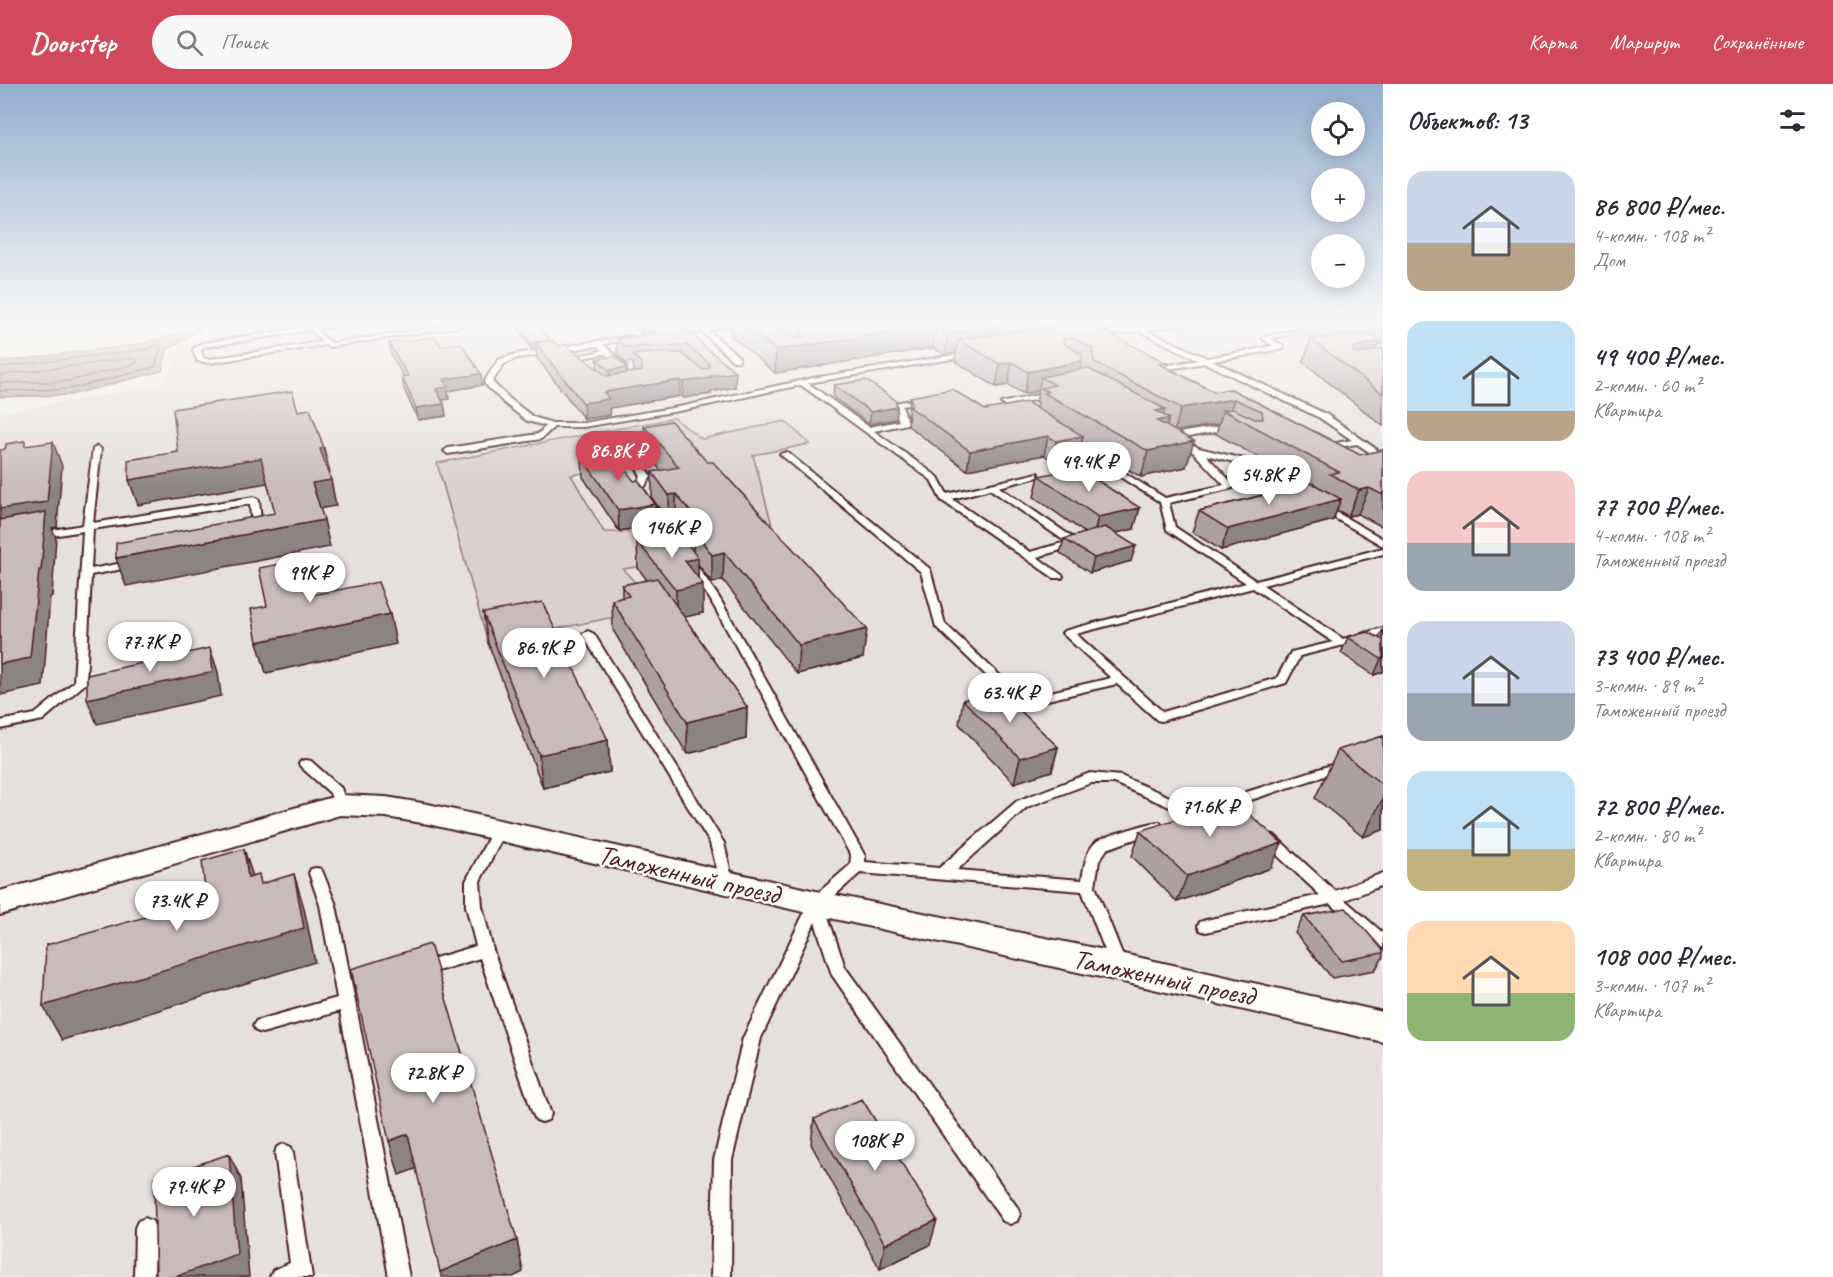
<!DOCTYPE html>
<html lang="ru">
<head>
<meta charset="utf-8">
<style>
  :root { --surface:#fff; --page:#f7f7f7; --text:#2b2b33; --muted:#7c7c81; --accent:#d1495b }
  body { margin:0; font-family:Caveat,sans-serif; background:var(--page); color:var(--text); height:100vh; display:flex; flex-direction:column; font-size:22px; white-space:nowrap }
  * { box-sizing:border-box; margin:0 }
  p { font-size:20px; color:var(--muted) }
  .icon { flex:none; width:33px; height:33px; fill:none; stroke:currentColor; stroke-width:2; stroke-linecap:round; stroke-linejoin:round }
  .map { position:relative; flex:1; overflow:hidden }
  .drawer { display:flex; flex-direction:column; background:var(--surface); width:450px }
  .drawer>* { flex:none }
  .controls { position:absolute; left:1311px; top:18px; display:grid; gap:12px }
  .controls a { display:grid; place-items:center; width:54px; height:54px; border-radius:50%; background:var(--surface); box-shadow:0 3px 15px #0003; font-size:30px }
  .price { position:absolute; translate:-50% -51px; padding:0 14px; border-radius:21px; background:#fff; color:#222; font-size:20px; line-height:39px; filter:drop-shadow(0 2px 3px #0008) }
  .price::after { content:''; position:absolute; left:50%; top:36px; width:18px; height:14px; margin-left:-9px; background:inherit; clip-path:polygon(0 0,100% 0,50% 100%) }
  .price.active { background:var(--accent); color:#fff }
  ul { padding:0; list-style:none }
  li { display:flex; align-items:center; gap:18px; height:150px; padding:0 24px }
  li span { display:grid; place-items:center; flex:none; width:168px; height:120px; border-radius:18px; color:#555 }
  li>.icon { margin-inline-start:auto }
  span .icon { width:72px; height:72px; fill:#fffc; stroke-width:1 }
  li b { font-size:26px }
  h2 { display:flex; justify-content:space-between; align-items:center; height:72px; padding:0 24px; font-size:26px }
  header { display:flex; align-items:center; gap:36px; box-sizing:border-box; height:84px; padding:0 30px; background:var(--accent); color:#fff }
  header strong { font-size:28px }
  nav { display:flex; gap:33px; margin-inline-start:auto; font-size:21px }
  .search { width:420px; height:54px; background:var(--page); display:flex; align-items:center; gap:15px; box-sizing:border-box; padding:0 21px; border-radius:33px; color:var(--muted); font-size:22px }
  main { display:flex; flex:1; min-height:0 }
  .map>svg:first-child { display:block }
  .built { fill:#e5dfdd }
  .green { fill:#d9d0cf; stroke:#92787d; stroke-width:1.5 }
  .water { fill:#b7a5a6; stroke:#8b6f75; stroke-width:1.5 }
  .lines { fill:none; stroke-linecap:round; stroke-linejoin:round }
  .shore { stroke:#76555c; stroke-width:1.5 }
  .service-casing { stroke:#4a1f2b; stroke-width:4 }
  .minor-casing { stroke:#4a1f2b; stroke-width:4 }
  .service { fill:#fdfcf7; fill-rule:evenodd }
  .minor { fill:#fdfcf7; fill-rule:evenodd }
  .wall { fill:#aca1a1; stroke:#4a1f2b; stroke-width:1.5 }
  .shaded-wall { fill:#8c8383; stroke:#4a1f2b; stroke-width:1.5 }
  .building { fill:#c8bbbb; stroke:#4a1f2b; stroke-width:1.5 }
  .labels { text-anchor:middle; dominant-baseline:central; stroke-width:5; stroke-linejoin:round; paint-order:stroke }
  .near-street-label { font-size:28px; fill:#4a1f2b; stroke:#fdfcf7 }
</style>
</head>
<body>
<header>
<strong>Doorstep</strong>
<div class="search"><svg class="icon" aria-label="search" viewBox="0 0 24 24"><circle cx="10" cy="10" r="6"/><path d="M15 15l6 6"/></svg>Поиск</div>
<nav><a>Карта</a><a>Маршрут</a><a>Сохранённые</a></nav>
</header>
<main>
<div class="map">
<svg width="1383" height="1193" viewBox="0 0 1383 1193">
  <rect width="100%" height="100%" fill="#f2efeb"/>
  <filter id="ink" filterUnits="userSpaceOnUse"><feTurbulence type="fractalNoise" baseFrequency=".0167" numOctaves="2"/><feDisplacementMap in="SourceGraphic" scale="12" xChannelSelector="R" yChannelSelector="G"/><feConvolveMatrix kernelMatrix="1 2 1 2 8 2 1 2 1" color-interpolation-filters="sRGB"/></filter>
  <g filter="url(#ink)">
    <path class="built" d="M267,239H1383V1193H0V329L162,301L181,265L215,245Z"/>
    <path class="green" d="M674,334L702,355L785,337L810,360L753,371L775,452L671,362L629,366L625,383L571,391L604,448L651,449L669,478L623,485L658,524L488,559L437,379Z"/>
    <path class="water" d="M208,240L167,266L162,287L70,311L0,313V278L142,260Z"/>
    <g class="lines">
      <path class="shore" d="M0,283L143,266L158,261L161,264L155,283L70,305L0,307
        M0,291L134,274L137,277L135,280L69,297L0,299"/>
      <g class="service-casing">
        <path id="service" d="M336,239H350L317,246L322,252L332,259L467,239H481L330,263L326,261L209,279L197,277L193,265L202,259ZM311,246L322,258L209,275L203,274L201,266L204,263Z
          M725,239H731L732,241L708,246L739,273V277H733L701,247L673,251L670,249Z
          M1175,239H1191L1147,246L1207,274L1273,262L1263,255V253L1294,247V249L1271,255L1283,261V265L1213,277L1326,330L1383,370V377L1357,360L1321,366V362L1352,356L1320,334L1205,279L1151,288V284L1198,276L1139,247L1094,253L1091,251L1094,249Z
          M631,252L635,254L633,255L603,260L626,282V286H620L605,270L577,275L573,273L602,267L597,262L518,274L504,280L492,298L510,315L533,333L552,339H583L684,322L813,294L973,268L974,270L970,272L808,299L869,343L899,337L893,321L894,319L917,315V319L902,322L908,338L907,340L874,347L938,393L947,410L1038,389V393L999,403L1078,457V461L1037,473L1063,492L1062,494H1054L941,416L931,396L801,301L684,326L583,343H554L541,355L448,370L444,367L448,364L538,350L546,342L527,337L504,319L485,300L484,298L498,276L516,270ZM990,405L1066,458L1030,468L952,415Z
          M1051,308L1055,310L1054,312L1012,320L1024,327V331H1021L1001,319Z
          M1227,341L1237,346L1233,349L1226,346L1172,356L1168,353L1172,350Z
          M1179,354L1199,364L1248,376L1309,413L1307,415H1301L1242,380L1206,371L1233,400V404L1169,419L1175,443L1256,497L1383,464V470L1263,501L1343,555L1383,544V550L1366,555L1383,566V574L1356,558L1300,572L1286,599L1161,637L1157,636L1117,600L1021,622L1017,621L936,543L921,488L780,370L787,368L930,485L945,540L1024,614L1111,594L1064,551L1062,549L1064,547L1246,499L1167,446L1160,418L1063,357L1070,355L1165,414L1224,401L1193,368L1176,359V355ZM1253,504L1333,558L1291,568L1277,594L1163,628L1076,550Z
          M97,362L101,365L93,439L254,413L259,416L262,448L257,451L252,448L250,420L93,445L91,485L133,477L138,480L133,483L91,491L86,599L43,636L0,645V637L35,630L74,598L83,447L40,454L35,451L40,448L83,441L93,365Z
          M636,371L640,374L651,393L643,405L684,464L683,466H675L633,405L641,393L632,374Z
          M1322,420L1383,455V462L1319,425V421Z
          M689,475L693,476L720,515L865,772V778L939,784L1017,717L1090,689L1121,692L1200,726L1202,729L1200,732L1195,734L1114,699H1091L1027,723L957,786L1082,796C1084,783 1086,766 1097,757C1103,753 1154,737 1160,738L1162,742L1160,746L1107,765L1099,777L1095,802L1127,882L1125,887L1119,889L1113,887L1111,882L1082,807L860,789L824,821L845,883L1017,1123L1020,1130L1017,1137L1010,1140L1003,1137L832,891L815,838L761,954L732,1076L731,1193H711L714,1076L743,954L811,815L850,781L851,772L710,515L684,478Z
          M588,547L594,550L724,759L733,798L731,802L726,804L721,802L710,759L582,550Z
          M306,676L311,677L341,704L347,721L345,724H335L330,709L301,683L299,680L301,677Z
          M1344,677L1349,678L1351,681L1349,684L1220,726L1215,724L1213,721L1215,718Z
          M499,742L504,743L506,747L480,797L482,822L493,866L551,1030L548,1036L542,1038L536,1036L533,1030L480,874L421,892L415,890L413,885L415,880L476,862L466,822V797L494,743Z
          M1269,750L1274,751L1335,807L1383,789V801L1345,816L1383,849V864L1377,862L1330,820L1206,848L1200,846L1198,842L1200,838L1206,836L1320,811L1264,759L1262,755L1264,751Z
          M316,784L321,785L323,789L336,821L409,1193H389L340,927L262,949L256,947L253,942L256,937L262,935L337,914L320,821L309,789L311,785Z
          M284,1060L291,1063L293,1069L312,1193H270L273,1186L290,1179L275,1069L277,1063Z
          M145,1134L152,1137L155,1144L154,1193H134L135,1144L138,1137Z"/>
      </g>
      <g class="minor-casing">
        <path id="minor" d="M340,711L386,713L428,720L816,807L1119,869L1383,928V958L1119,897L816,831L428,740L386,733L340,731L0,831V807Z"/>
      </g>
      <use href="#service" class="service"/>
      <use href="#minor" class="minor"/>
    </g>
    <path class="wall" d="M631,239H681L735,303L711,308V310L683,314L680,312L609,324L610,331L584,335L537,274L536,265H531L519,247L518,241L559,262L598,286L597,275L627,289L635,288L634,287L633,278L626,279L617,270V255L649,250V248L642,249Z
      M731,239H1071V240L1167,279L1166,283L1214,308L1231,305L1360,371L1383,366V443L1358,430L1348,432L1337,426L1333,436L1221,466L1192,448L1199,427L1306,400L1216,350L1219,340L1176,347L1186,383L1141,393L1082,359L1079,371L1052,376L1044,371L967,386L908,342L909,334L908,331L910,313L985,326L1037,324L1038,318H1036L1038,307L1024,310L1008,301L996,303L955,277L956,269L945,271L933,264L775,289L731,252Z
      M1290,239H1379L1383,241V258L1382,260H1377L1375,266L1383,264V342L1303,278L1311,255H1312Z
      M389,259L441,262L482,301L448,307L449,315L442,316L444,320L446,332L418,336L404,305L402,293H404L391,271Z
      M834,301L897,323L896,335L869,340L833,313Z
      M644,342L863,574L797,590L723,496L712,499L698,480V494L703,529L684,533L747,623L746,655L687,670L613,546L612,516L622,514V501L647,496L638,484L637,457L693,467V458L676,437L669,438L652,414V388L661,387L645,367Z
      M582,373L634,397L655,420V441L619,447L583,393Z
      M1039,392L1134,445L1115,449L1131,477L1090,489L1060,469L1064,455L1085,449L1034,413Z
      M483,529L608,656L610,688L543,704L488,559Z
      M1383,545V588L1374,591L1341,569L1348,553L1379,554Z
      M963,616L1058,663L1052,687L1014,699L959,640Z
      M1383,652V746L1363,753L1315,714L1338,666Z
      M1140,747L1271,784L1177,818L1132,772Z
      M1304,832L1383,866V873L1375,886L1332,894L1295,849Z
      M814,1035L930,1161L880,1185L811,1060Z"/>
    <path class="shaded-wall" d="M641,239H673L649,242V248L642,249Z
      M1018,239H1071L1068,252L958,256L956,269L945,271L948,249Z
      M936,242L933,264L775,289L776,266Z
      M1379,257L1370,279L1350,285L1353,264Z
      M536,259V265H531V260Z
      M1082,277L1077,299L1041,293L1038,307L1024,310L1028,288Z
      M1012,278L1008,301L996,303L1000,280Z
      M627,284V296L610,299L609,286Z
      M736,288L735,303L711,308V310L683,314V298L709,292Z
      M481,290L482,301L448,307L449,315L438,317L436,305L444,295Z
      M680,296V312L609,324L610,331L584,335L583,319L604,308Z
      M1234,315L1229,330L1223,326L1219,340L1174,348L1181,324Z
      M444,320L446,332L418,336L416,324Z
      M897,323L896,335L869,340L871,328Z
      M1165,325L1162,336L1169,334L1162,360L1156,327Z
      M1048,352L1044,371L967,386L970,367Z
      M1083,352L1079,371L1052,376L1056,357Z
      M1194,357L1186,383L1141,393L1148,367Z
      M53,358L62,382L57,443L52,444L56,454L52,512L50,513L43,602L0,611V425Z
      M324,364L330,389H325L320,365Z
      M261,374L268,399L138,421L129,396Z
      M331,396L336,422L318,425L312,399Z
      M1369,404L1358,430L1348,432L1359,406Z
      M676,410V437L669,438V411Z
      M1341,415L1333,436L1221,466L1228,445Z
      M655,420V441L619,447L618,426Z
      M1140,424L1134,445L1093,454L1098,433Z
      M324,436L330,463L126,502L116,474Z
      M1136,462L1131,477L1090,489L1094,474Z
      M724,468L723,496L712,499V471Z
      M698,474V501L703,500V529L676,535V506L685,477Z
      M390,530L396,560L266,589L257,558Z
      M867,545L863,574L797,590L799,561Z
      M210,564L218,588L221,612L97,640L87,615Z
      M1383,574V588L1374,591L1381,575Z
      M747,623L746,655L687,670V638Z
      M608,656L610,688L543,704L539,671Z
      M1058,663L1052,687L1014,699L1020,674Z
      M1383,714V746L1363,753Z
      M1282,759L1271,784L1177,818L1187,792Z
      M244,765L255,799L248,793Z
      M294,790L304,824L315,878L62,956L43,922Z
      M408,1050L418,1084L399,1091L389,1057Z
      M229,1070L241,1095L249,1193H175Z
      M937,1136L930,1161L880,1185L885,1160Z
      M517,1156L523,1188L513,1193H442L440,1188Z"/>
    <path class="building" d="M537,239L550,256L531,260L518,241Z
      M673,239H681L704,262L736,288L709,292L711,294L683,298L680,296L604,308L609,315L583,319L535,258L552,256L559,262L566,261L607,292L642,287V280L633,271L649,269H681L703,286L709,284V279L687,261L625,263L617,255L657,249L649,242Z
      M742,239H771L793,254L802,252L803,248L788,239H1018L948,249L936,242L776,266Z
      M1078,239H1088L1167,279L1159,280L1214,308L1231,305L1360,371L1383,366V411L1369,404L1359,406L1330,390L1339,388L1223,326L1233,325L1255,335H1263L1262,327L1234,315L1181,324L1094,278L1092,264L1073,254H1064L1063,259L1082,270V277L1028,288L1012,278L1000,280L958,256Z
      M1317,239H1379L1383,241V244L1370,245L1376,249H1331Z
      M1368,250L1379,257L1353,264V268L1358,270L1383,264V310L1311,255Z
      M435,253L441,262L461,259L481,290L444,295L448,303L436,305L444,320L416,324L402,293L408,292L389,259Z
      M615,272L627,284L609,286L597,275Z
      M1087,284L1165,325L1156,327L1169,334L1157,337L1194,357L1148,367L1044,309L1048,308L1041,304L1055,301L1041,293Z
      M866,296L895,316L897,323L871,328L834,301Z
      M952,305L985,326L1027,318L1083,352L1056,357L1048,352L970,367L910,323L912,319L910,313Z
      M292,307L298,327L310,325L324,364L320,365L331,396L312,399L324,436L116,474V459L275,429L261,374L129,396L128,376L178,368L173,325Z
      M671,337L707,378H713L867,545L799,561L724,468L712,471L693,445L703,443L676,410L669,411L652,388L679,383L644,342Z
      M25,357V362L53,358L47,418L0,425V366L5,365L6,360Z
      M612,368L634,397L638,396L655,420L618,426L582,373Z
      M1078,384L1140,424L1098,433L1039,392Z
      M1312,399L1341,415L1228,445L1199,427Z
      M46,428L41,486H39L30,574L0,580V436Z
      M1105,443L1136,462L1094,474L1064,455Z
      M679,448L698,474L685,477L703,500L676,506L637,457Z
      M302,476L312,511L378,498L390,530L257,558L251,525L267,522L259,484Z
      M657,494L747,623L687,638L612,516L629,512L622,501Z
      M542,518L608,656L539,671L483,529Z
      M1368,548L1383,556V574L1381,575L1348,553Z
      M210,564L213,588L87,615V591Z
      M999,606L1058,663L1020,674L963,616Z
      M1383,652V701L1338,666Z
      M1233,716L1282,759L1187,792L1140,747Z
      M244,765L248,793L259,790L261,800L294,790L304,844L43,922L46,861L206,816L202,777Z
      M1346,824L1383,866V869L1342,877L1304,832Z
      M430,860L517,1156L440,1188L408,1050L389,1057L351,885Z
      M862,1015L937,1136L885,1160L814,1035Z
      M229,1070L237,1170L175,1193H156L154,1095Z"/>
  </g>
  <linearGradient id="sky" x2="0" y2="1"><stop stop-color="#94aece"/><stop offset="0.59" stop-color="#f9f8f6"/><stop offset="1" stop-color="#f9f8f6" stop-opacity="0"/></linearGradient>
  <rect width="1383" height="406" fill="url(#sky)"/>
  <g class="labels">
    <g class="near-street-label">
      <text transform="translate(689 790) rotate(13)">Таможенный проезд</text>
      <text transform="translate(1164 893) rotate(12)">Таможенный проезд</text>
    </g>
  </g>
</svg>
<div class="controls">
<a><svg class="icon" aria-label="locate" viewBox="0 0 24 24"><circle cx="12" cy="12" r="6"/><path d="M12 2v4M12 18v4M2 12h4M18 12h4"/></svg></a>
<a>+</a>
<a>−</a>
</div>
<b class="price active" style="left:618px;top:398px">86.8K ₽</b>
<b class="price" style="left:1089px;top:409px">49.4K ₽</b>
<b class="price" style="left:1269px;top:422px">54.8K ₽</b>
<b class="price" style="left:672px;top:475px">146K ₽</b>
<b class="price" style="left:310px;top:520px">99K ₽</b>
<b class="price" style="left:150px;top:589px">77.7K ₽</b>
<b class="price" style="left:544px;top:595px">86.9K ₽</b>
<b class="price" style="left:1010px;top:640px">63.4K ₽</b>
<b class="price" style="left:1210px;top:754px">71.6K ₽</b>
<b class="price" style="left:177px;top:848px">73.4K ₽</b>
<b class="price" style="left:433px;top:1020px">72.8K ₽</b>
<b class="price" style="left:875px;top:1088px">108K ₽</b>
<b class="price" style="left:194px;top:1134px">79.4K ₽</b>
</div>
<section class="drawer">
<h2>Объектов: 13<svg class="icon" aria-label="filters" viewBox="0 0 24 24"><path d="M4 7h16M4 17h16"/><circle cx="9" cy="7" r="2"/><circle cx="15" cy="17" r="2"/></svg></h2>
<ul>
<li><span style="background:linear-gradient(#c9d6e8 60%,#b9a48a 0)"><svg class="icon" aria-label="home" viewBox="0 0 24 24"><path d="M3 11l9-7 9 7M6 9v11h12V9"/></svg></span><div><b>86 800 ₽/мес.</b><p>4-комн. · 108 m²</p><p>Дом</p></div></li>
<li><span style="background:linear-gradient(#bfe0f5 75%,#b9a48a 0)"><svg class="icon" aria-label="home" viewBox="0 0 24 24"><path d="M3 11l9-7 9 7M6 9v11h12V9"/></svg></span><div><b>49 400 ₽/мес.</b><p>2-комн. · 60 m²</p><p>Квартира</p></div></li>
<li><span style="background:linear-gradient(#f6c9c9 60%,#9aa5b1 0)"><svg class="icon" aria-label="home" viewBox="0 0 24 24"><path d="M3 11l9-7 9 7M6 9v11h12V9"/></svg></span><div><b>77 700 ₽/мес.</b><p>4-комн. · 108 m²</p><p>Таможенный проезд</p></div></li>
<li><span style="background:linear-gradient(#c9d6e8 60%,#9aa5b1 0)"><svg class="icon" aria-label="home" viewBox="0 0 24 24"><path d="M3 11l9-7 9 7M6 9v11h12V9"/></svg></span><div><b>73 400 ₽/мес.</b><p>3-комн. · 89 m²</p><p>Таможенный проезд</p></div></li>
<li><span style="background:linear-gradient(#bfe0f5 65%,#c2b280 0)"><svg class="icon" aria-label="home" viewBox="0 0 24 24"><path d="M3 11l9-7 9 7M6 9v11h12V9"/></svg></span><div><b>72 800 ₽/мес.</b><p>2-комн. · 80 m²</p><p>Квартира</p></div></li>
<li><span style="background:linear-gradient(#ffd9b3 60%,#8fb573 0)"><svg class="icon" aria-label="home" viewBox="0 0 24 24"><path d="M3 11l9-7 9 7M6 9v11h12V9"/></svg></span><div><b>108 000 ₽/мес.</b><p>3-комн. · 107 m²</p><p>Квартира</p></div></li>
</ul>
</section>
</main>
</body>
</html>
